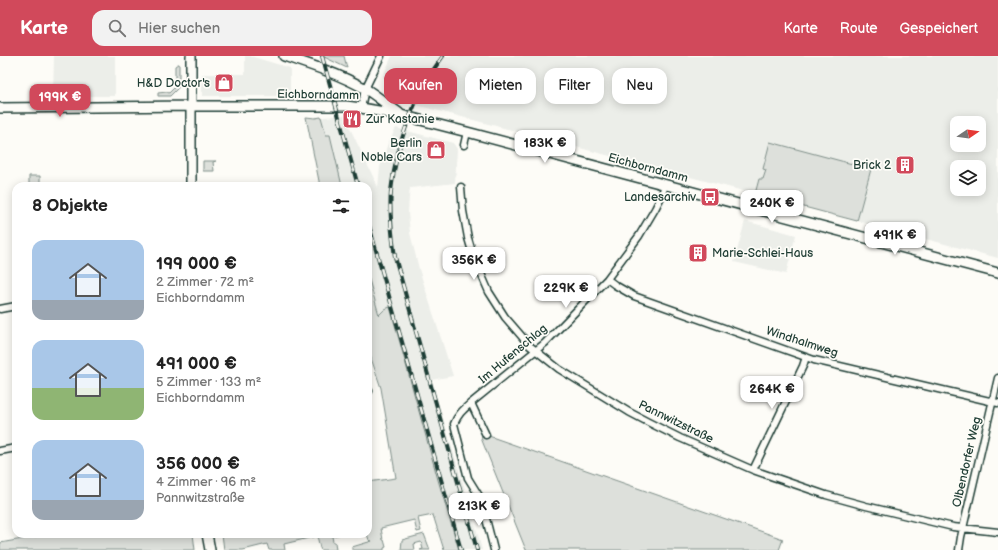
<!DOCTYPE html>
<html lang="de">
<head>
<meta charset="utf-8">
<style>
  :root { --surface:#fff; --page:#f2f2f2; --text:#222; --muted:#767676; --accent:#d1495b }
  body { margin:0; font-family:"Balsamiq Sans",sans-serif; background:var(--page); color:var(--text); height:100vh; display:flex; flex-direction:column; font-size:15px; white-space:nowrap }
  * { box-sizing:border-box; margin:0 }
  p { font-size:13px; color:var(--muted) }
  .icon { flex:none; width:22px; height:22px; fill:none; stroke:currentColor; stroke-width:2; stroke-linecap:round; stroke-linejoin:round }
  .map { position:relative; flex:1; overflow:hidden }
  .side { position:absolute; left:12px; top:126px; width:360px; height:356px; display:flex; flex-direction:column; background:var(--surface); border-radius:12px; box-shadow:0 2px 10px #0003 }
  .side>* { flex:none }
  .guide { position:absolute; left:384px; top:12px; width:380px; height:36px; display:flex; gap:8px }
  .needle { width:26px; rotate:77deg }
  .controls { position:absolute; left:950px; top:60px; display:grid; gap:8px }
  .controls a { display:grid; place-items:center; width:36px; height:36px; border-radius:8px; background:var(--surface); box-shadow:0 2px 10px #0003; font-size:20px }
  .price { position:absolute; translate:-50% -34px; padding:0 9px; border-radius:8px; background:#fff; color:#222; font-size:13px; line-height:26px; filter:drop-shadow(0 1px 2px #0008) }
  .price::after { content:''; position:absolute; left:50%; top:24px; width:12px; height:9px; margin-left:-6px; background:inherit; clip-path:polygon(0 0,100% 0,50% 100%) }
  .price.active { background:var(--accent); color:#fff }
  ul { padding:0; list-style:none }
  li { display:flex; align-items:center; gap:12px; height:100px; padding:0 20px }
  li span { display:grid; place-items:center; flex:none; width:112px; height:80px; border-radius:12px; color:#555 }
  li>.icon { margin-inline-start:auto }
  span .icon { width:48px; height:48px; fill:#fffc; stroke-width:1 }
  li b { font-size:17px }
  h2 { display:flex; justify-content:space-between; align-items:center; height:48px; padding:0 20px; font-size:17px }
  .chip { padding:0 14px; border-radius:12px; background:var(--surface); box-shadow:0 2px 10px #0003; font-size:14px; line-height:36px }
  .chip.active { background:var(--accent); color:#fff }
  header { display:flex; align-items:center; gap:24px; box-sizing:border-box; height:56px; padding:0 20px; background:var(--accent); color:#fff }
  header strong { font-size:19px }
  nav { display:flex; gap:22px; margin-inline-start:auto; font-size:14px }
  .search { width:280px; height:36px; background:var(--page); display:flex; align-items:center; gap:10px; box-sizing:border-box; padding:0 14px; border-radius:12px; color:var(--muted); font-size:15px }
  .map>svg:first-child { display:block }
  .built { fill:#eceee9; fill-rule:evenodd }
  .green { fill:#dde0db; stroke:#7e8e88 }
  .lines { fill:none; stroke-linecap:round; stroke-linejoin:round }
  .minor-casing { stroke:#1f3d34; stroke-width:9 }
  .secondary-casing { stroke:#1f3d34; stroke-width:12 }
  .minor { stroke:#fdfcf7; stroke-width:6 }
  .secondary { stroke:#fdfcf7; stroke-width:9 }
  .rail-casing { stroke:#1f3d34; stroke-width:4 }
  .rail { stroke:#fdfcf7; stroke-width:2.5; stroke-dasharray:8; stroke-linecap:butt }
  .labels { text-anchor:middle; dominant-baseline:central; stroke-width:3.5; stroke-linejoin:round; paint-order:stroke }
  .poi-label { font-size:12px; fill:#1f3d34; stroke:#fdfcf7; text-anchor:end }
  .street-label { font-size:12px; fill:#1f3d34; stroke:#fdfcf7 }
</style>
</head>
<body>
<header>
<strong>Karte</strong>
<div class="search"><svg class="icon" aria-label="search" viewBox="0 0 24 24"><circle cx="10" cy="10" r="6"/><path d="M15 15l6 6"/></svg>Hier suchen</div>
<nav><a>Karte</a><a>Route</a><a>Gespeichert</a></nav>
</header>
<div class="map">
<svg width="998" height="494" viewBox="0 0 998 494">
  <rect width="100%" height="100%" fill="#fdfcf7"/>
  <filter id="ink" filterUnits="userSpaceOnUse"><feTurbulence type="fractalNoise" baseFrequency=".025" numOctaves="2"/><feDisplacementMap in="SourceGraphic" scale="8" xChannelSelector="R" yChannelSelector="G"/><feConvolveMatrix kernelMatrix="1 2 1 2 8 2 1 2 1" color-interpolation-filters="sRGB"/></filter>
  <g filter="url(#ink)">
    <path class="built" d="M54,0H115V40H53Z
      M245,0H250L290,12V40H202V18H245Z
      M392,0H998V202L405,46L389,35L383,20ZM957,67H979V89H957ZM957,111H979V133H957Z
      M345,59L347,68H348L378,131L380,111L388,87L396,72L453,87L457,93L455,127L410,132L409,141L408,157L410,177L419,213L453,320L431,324L469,446L482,494H444L434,459L368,255V130H333L315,62Z
      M745,165L796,179L786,218L734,206Z"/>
    <path class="green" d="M324,0H344L347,12L324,1Z
      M178,8H179V31L170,40H158V37L167,36L169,37L175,31V10Z
      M306,61L315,62L321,61L326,79H330L342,130H320Z
      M770,86L871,113L857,165L755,138L759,123H763L766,114L763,113Z
      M203,105H216L213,106L214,115H203Z
      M29,120H40V129H29Z
      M368,220L379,259L385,253L390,251L438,424L459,494H444L433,459L418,462L421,475L417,476L414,464L381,472L383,484H384L386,491L384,492V494H352V491L372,485L369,484L367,478H368V426L396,422L381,332L368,293Z
      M484,379H486L783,483L779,494H526L481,382Z
      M51,478H193L195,494H0V487Z
      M222,478H342L332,480L333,486H335L336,494H321L320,492L317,480L284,488L285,494H269L267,488L243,494H224Z
      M424,478L430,494H420L423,493L421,486L414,488L415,494H401L402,484Z"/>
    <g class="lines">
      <g class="minor-casing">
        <path id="minor" d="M361,52L365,33L381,0
          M464,89L467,76
          M461,131L463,155L468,182L473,199L489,236L505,261L530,290L559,313L629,356L648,366L680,382L753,414L826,439L866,450L953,471L998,476
          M607,223L615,229L634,240L814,304L998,347
          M0,253L16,250
          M368,335H369
          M471,347L486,379
          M0,395L16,392
          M753,414L803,310L806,301
          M494,494L481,443L468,422L454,368C458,358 463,354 471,347L545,287L607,223L639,180L655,153L661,141L665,129
          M959,494L961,481L998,322"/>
      </g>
      <g class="secondary-casing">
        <path id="secondary" d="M191,0V130
          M284,0C311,9 339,18 364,32C376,39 387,49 399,57
          M0,52L191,50H346L361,52L401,59L467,76L998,217
          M207,478L210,494"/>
      </g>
      <use href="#minor" class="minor"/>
      <use href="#secondary" class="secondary"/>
      <g class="rail-casing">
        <path id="rail" d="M322,0L358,130
          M443,0C415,37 396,89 391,135C389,157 392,180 395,201L477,494
          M368,166L461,494"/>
      </g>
      <use href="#rail" class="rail"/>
    </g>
  </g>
  <defs>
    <g id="shop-square" transform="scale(1)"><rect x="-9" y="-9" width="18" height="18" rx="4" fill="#d1495b" stroke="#fdfcf7"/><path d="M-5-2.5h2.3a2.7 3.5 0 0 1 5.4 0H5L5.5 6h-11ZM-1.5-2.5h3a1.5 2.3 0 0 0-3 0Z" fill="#fff"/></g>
    <g id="restaurant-square" transform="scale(1)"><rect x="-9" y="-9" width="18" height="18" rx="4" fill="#d1495b" stroke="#fdfcf7"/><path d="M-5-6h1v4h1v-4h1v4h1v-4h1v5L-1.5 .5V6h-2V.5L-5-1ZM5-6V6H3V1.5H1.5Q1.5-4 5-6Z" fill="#fff"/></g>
    <g id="building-square" transform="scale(1)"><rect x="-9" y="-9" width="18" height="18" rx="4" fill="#d1495b" stroke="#fdfcf7"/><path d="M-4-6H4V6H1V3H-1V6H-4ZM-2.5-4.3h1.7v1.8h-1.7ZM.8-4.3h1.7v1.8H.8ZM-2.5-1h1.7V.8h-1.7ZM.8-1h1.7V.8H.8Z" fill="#fff"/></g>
    <g id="bus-square" transform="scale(1)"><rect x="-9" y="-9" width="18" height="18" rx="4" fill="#d1495b" stroke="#fdfcf7"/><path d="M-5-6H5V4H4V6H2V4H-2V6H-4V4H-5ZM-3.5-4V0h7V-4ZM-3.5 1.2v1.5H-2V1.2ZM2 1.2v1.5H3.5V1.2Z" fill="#fff"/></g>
  </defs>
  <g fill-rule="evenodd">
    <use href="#shop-square" x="224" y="27"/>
    <use href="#restaurant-square" x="352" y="63"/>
    <use href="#shop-square" x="436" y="94"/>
    <use href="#building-square" x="905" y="109"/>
    <use href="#bus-square" x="710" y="141"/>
    <use href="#building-square" x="698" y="197"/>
  </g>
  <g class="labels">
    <g class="poi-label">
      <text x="210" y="27">H&amp;D Doctor's</text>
      <text x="366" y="63" text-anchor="start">Zur Kastanie</text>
      <text x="422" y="87">Berlin<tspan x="422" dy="14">Noble Cars</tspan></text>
      <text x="891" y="109">Brick 2</text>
      <text x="696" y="141">Landesarchiv</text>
      <text x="712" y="197" text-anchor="start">Marie-Schlei-Haus</text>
    </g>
    <g class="street-label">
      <text transform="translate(318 39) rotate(1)">Eichborndamm</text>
      <text transform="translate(648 112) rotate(15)">Eichborndamm</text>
      <text transform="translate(802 286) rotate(18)">Windhalmweg</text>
      <text transform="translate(513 298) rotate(-40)">Im Hufenschlag</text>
      <text transform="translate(676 366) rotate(26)">Pannwitzstraße</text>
      <text transform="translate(967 406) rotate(-77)">Olbendorfer Weg</text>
    </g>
  </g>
</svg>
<div class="controls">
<a><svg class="needle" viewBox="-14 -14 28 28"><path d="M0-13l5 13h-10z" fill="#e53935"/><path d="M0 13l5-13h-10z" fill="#767676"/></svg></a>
<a><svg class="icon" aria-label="layers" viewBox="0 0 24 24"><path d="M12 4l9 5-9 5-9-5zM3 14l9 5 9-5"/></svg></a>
</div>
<b class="price active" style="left:60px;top:62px">199K €</b>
<b class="price" style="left:545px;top:108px">183K €</b>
<b class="price" style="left:772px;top:168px">240K €</b>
<b class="price" style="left:895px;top:200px">491K €</b>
<b class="price" style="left:474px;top:225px">356K €</b>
<b class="price" style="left:566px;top:253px">229K €</b>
<b class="price" style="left:772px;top:354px">264K €</b>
<b class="price" style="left:479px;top:471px">213K €</b>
<div class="guide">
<a class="chip active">Kaufen</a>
<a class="chip">Mieten</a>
<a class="chip">Filter</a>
<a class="chip">Neu</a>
</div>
<section class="side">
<h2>8 Objekte<svg class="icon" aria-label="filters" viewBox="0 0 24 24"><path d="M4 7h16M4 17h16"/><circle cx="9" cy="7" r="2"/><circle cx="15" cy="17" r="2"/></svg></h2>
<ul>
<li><span style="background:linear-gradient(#a9c7e8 75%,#9aa5b1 0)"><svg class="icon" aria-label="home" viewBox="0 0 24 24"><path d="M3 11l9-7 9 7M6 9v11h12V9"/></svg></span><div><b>199 000 €</b><p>2 Zimmer · 72 m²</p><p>Eichborndamm</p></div></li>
<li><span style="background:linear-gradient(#a9c7e8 60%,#8fb573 0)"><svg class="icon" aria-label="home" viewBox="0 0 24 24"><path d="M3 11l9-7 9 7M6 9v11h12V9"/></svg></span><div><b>491 000 €</b><p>5 Zimmer · 133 m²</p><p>Eichborndamm</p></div></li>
<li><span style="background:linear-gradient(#a9c7e8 75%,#9aa5b1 0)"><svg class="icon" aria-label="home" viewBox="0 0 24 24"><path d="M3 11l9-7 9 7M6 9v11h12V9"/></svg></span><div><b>356 000 €</b><p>4 Zimmer · 96 m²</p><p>Pannwitzstraße</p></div></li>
</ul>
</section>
</div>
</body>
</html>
